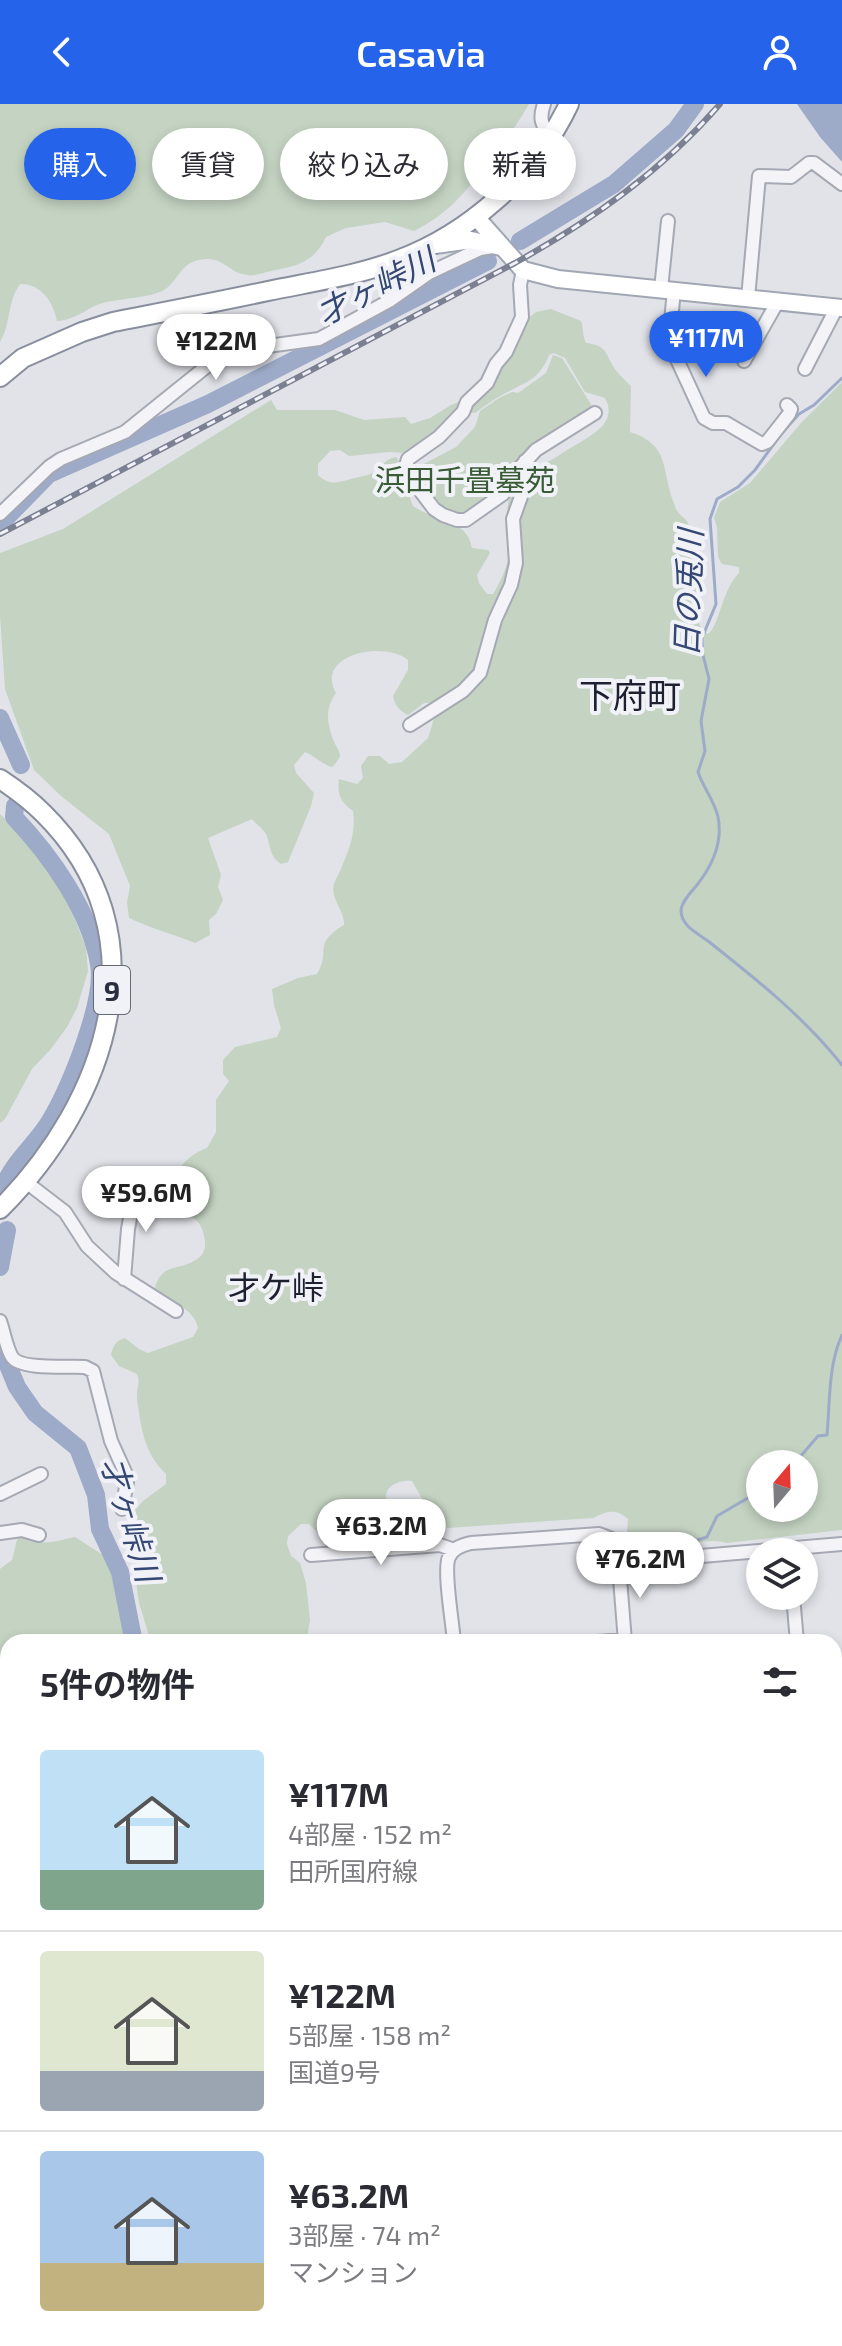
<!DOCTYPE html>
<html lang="ja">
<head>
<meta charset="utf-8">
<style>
  :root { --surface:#fff; --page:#f7f7f7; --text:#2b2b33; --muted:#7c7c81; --line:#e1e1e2; --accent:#2563eb }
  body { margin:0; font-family:"Exo 2","Noto Sans JP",sans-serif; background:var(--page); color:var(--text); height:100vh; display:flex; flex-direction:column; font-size:30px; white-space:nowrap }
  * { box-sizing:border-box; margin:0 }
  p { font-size:26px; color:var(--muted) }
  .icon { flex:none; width:44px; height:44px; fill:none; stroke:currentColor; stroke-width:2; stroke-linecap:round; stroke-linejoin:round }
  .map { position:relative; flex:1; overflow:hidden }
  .panel { position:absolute; left:0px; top:1530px; width:842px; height:712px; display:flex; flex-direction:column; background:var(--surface); border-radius:24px 24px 0 0; box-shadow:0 4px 12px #0003 }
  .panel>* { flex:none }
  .top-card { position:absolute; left:24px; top:24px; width:794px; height:72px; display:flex; gap:16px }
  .needle { width:52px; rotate:19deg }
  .buttons { position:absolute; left:746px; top:1346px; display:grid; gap:16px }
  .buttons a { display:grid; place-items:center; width:72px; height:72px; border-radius:50%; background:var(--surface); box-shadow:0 4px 12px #0003; font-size:40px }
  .price { position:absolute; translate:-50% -68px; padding:0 18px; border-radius:28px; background:#fff; color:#222; font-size:26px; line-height:52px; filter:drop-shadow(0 2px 4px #0008) }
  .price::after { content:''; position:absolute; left:50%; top:48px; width:24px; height:18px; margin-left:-12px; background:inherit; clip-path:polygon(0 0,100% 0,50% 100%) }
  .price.current { background:var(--accent); color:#fff }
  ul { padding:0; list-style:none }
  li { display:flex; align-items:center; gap:24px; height:200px; padding:0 40px }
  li+li { border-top:2px solid var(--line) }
  li span { display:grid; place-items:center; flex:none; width:224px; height:160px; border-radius:8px; color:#555 }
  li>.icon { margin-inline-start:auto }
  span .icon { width:96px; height:96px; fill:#fffc; stroke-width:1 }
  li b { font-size:34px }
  h2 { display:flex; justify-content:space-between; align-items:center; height:96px; padding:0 40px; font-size:34px }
  .pill { padding:0 28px; border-radius:36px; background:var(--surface); box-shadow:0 4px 12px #0003; font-size:28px; line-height:72px }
  .pill.current { background:var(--accent); color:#fff }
  header { display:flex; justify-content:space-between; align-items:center; height:104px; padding:0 40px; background:var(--accent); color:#fff; font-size:36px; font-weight:600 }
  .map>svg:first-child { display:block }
  .green { fill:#c4d3c2; fill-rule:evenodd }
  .water { fill:#9dabc8 }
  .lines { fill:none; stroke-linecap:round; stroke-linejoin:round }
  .stream { stroke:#9dabc8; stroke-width:3 }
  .river { stroke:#9dabc8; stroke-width:18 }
  .minor-casing { stroke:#a6a9b3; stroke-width:16 }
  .major-casing { stroke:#a1a6b5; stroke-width:20 }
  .highway-casing { stroke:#898e9f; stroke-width:22 }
  .minor { stroke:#f4f4f8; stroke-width:12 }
  .major { stroke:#fff; stroke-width:16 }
  .highway { stroke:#fff; stroke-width:18 }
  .rail-casing { stroke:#7b8092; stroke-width:6 }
  .rail { stroke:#f1f2f7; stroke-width:3; stroke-dasharray:9; stroke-linecap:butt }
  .labels { text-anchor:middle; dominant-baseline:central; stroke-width:8; stroke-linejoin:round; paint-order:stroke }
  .shield { fill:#f1f2f7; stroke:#666a77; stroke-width:2 }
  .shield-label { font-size:28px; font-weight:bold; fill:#2a2f40 }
  .park-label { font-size:30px; fill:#395c37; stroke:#f1f2f7 }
  .water-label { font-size:32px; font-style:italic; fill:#354773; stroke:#f1f2f7 }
  .neighbourhood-label { font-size:32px; fill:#1c2031; stroke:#f1f2f7 }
  .quarter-label { font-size:34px; fill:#1c2031; stroke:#f1f2f7 }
</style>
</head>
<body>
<header><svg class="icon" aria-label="back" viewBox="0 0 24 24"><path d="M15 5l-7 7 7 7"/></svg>Casavia<svg class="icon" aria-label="person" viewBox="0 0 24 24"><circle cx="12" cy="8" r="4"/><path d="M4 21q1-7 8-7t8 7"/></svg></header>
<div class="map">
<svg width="842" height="2242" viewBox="0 0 842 2242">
  <rect width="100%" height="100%" fill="#e1e3e9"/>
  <path class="green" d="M0,0H529C517,21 505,37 490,56C466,87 450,109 414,127L385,118L346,124L326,133C314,159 296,162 271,167C263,169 254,172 247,171C225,168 224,149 195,157C180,162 177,178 164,186C144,196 118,193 97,201C83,207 74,216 57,217C53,198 42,180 20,180C7,198 11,220 0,238Z
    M551,205L581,217C584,225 582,231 586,239C606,242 604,246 613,262C617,269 625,276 631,282L630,328C670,341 661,364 673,397C675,401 675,405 678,408C682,414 688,415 689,422C690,428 687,435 687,441C688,449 694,457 696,465C700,485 688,517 708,530C720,521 722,485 739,469V463L722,460L718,453L717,423L714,414L720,398L750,379L801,319L842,278V1426L726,1439C695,1429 656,1461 626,1441L628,1415C616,1404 607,1407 593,1414L448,1424L435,1418L412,1377C402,1376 387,1380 386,1392C386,1399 393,1405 393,1412C394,1421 384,1428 378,1433L326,1437L309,1420H301L288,1432L287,1440L291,1452L300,1459L306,1479L310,1516L307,1534L308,1538H151L139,1499L133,1456L123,1438L135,1406L143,1397L166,1380V1370C144,1349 141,1324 137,1294C136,1285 141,1279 137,1270L119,1262L111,1251C113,1242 115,1237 125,1234L139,1245L148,1249L193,1233L198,1224C194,1205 174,1199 158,1191L155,1183C163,1159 176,1167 194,1157C202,1153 206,1146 205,1137C201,1107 184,1115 170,1096C167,1092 167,1090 166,1085C179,1065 185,1052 207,1044L216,1028V996L229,977L223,970V956L235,943L277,933L281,924L274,901L272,885L298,874L317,870C332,846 311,841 344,821C345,807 330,795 334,780C336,774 340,768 342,762C350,744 356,727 353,707C340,698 337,690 339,675L357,680L363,674L361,662L368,652H380L389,660L402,658L428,634L436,608L430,599H424L408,611C399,606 395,602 393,592L408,566V556C385,536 314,550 336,589C324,605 327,622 335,640C337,643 340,648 340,652C339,656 335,660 332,663C321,660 315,652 305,648L294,661L296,669L314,689L311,702L288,758L281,760C269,752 271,742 266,730C263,725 256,720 252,715L208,734L221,771L218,783L223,796L216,810L209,816L210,831L195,839C173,830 150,824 129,814L127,798L130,782L109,730L61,692L34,666L5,585L0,512V449L63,425L271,296L277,306H335L364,316L405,313L411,320L430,314L451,301L481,289L526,216L536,208ZM554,249L565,254L585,288L605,294C619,319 590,332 572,343C563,348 555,355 545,359C538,362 529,362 523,368C506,384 506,410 508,432C508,438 510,444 509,450C507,464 500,479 493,490H487L479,479L477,471L490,449L488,446L472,444C467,414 434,417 413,402C406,386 407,368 396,353C385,355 383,362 374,368C368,372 362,372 355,374C340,378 330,383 318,371V360L330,347L340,346L349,352L389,348L407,349L433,332L467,304L470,309H475C484,303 492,296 502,291C525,278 539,277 549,251ZM760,1360H804V1404H760Z
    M553,251L562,254L592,302V305L536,344L504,387L468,413L441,405L417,374L418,363L456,343L475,323L480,307L499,294L512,288L518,289L546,269Z
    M0,710L23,731L61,779L86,844L88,867L77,904L67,923L50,946L32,965L5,1015L0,1019Z
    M22,1430C30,1431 33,1436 40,1438C51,1440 64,1435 75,1433L103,1451L120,1480L125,1534L127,1538H8V1779L0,1778V1465L12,1456L17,1436Z
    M0,2194L8,2208V2234H25L31,2242H0Z"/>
  <path class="water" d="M797,0H842V58L820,33Z"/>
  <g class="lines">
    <path class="stream" d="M842,274L814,301L799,310L781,330L755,366L738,383L717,395L710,415L716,500L702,534V547L709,575L701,617L705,647L698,668C703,683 715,698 718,713C723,738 712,762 697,781C691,788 682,797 681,806C681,822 697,829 708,837C756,875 804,913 842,961
      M794,1360L818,1332L827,1331C830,1299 828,1261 842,1231
      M672,1444L707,1433L717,1412L760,1387"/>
    <path class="river" d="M520,137L614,80L676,26L695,0
      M0,420L49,370L208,300L488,157
      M0,614L21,661
      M4,1082C13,1058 37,1039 50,1017C69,985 106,897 99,860C90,807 51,752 14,713L15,702
      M0,1163L7,1126
      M0,1242L17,1283L35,1309L78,1344L96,1391L100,1425L120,1468L133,1534L135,1538"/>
    <g class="minor-casing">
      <path id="minor" d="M544,0C539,14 541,22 552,32
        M523,166L520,181L522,213L506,248L496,260L487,279L467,298L463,308L439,333L408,355L406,362L412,376L434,405L443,411L457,416H466L503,390L514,370L536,346L595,309
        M661,185L668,117
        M674,186L669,238L704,314L713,319H726L762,340L767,338L789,310L791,305L787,301
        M748,194L759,72L791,73L809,59H814L842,80
        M744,257L778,197
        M805,265L837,203
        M0,410L49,363L61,355L125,328L217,254L238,246L319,235L389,197L429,169L480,145L493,143
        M410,621L463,587L480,569L495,516L511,481L516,459L513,415L528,373V361L525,357
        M26,1078L65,1108L87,1142L116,1169L176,1207
        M124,1175L128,1125L136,1082
        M0,1217C4,1228 6,1243 12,1253C20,1266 70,1262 85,1263L93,1267L111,1337L125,1368L127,1378L122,1405
        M0,1390L41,1370
        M0,1429L22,1426L39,1431
        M311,1451L440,1441L454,1446
        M619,1459L842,1440
        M793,1492L797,1538
        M454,1538C453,1521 443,1466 449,1453C453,1444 462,1441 471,1439L599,1430L612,1435L618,1449L625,1538
        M596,1538L625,1536
        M0,1799L8,1800
        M834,1892L842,1891
        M834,1979L842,2082
        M834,2218H842
        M224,2234L225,2242
        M512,2234V2242
        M682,2234L683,2242
        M797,2234L798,2242
        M558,2242L656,2234"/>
    </g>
    <g class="major-casing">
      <path id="major" d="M475,112L523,166L558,175L842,204
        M435,141L471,136L501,143"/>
    </g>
    <g class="highway-casing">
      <path id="highway" d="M0,273L23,254L82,228L113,218C164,208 216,198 268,187C311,178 356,172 398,156C470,129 536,70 569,0
        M0,675C15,685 30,696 43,709C166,830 107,998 0,1105"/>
    </g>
    <use href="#minor" class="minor"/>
    <use href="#major" class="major"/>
    <use href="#highway" class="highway"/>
    <g class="rail-casing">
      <path id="rail" d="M0,430L515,159C592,116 662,67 720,0"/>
    </g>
    <use href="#rail" class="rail"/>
  </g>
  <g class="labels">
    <rect class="shield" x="94" y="862" width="36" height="48" rx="6"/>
    <g class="shield-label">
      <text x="112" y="886">9</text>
    </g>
    <g class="park-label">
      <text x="465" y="375">浜田千畳墓苑</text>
    </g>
    <g class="water-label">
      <text transform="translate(375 181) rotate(-27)">才ヶ峠川</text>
      <text transform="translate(687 489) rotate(-88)">日の兎川</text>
      <text transform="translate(132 1415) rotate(73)">才ヶ峠川</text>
    </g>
    <g class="neighbourhood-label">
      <text x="276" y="1182">才ケ峠</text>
    </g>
    <g class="quarter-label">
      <text x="630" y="590">下府町</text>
    </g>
  </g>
</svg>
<div class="buttons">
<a><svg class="needle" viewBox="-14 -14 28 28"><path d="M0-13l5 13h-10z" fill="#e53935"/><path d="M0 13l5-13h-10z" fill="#7c7c81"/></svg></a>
<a><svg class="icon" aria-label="layers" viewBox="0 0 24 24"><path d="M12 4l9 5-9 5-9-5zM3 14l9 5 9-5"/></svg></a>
</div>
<b class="price current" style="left:706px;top:275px">¥117M</b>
<b class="price" style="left:216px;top:278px">¥122M</b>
<b class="price" style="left:146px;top:1130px">¥59.6M</b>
<b class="price" style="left:381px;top:1463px">¥63.2M</b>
<b class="price" style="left:640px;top:1496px">¥76.2M</b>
<div class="top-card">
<a class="pill current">購入</a>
<a class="pill">賃貸</a>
<a class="pill">絞り込み</a>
<a class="pill">新着</a>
</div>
<section class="panel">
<h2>5件の物件<svg class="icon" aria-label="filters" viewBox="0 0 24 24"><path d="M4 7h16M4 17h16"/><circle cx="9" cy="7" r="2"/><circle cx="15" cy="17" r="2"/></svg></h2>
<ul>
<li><span style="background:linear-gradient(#bfe0f5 75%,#7fa58c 0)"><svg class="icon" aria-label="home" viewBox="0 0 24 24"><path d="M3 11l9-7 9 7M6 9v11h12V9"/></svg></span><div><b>¥117M</b><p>4部屋 · 152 m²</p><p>田所国府線</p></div></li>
<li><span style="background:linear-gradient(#dfe7d0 75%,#9aa5b1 0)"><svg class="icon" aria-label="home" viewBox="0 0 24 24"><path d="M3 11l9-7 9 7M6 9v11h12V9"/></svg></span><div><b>¥122M</b><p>5部屋 · 158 m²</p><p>国道9号</p></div></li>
<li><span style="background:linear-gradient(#a9c7e8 70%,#c2b280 0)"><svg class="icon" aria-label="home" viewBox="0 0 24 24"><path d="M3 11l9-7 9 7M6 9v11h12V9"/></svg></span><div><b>¥63.2M</b><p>3部屋 · 74 m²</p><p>マンション</p></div></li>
</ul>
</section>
</div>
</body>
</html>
